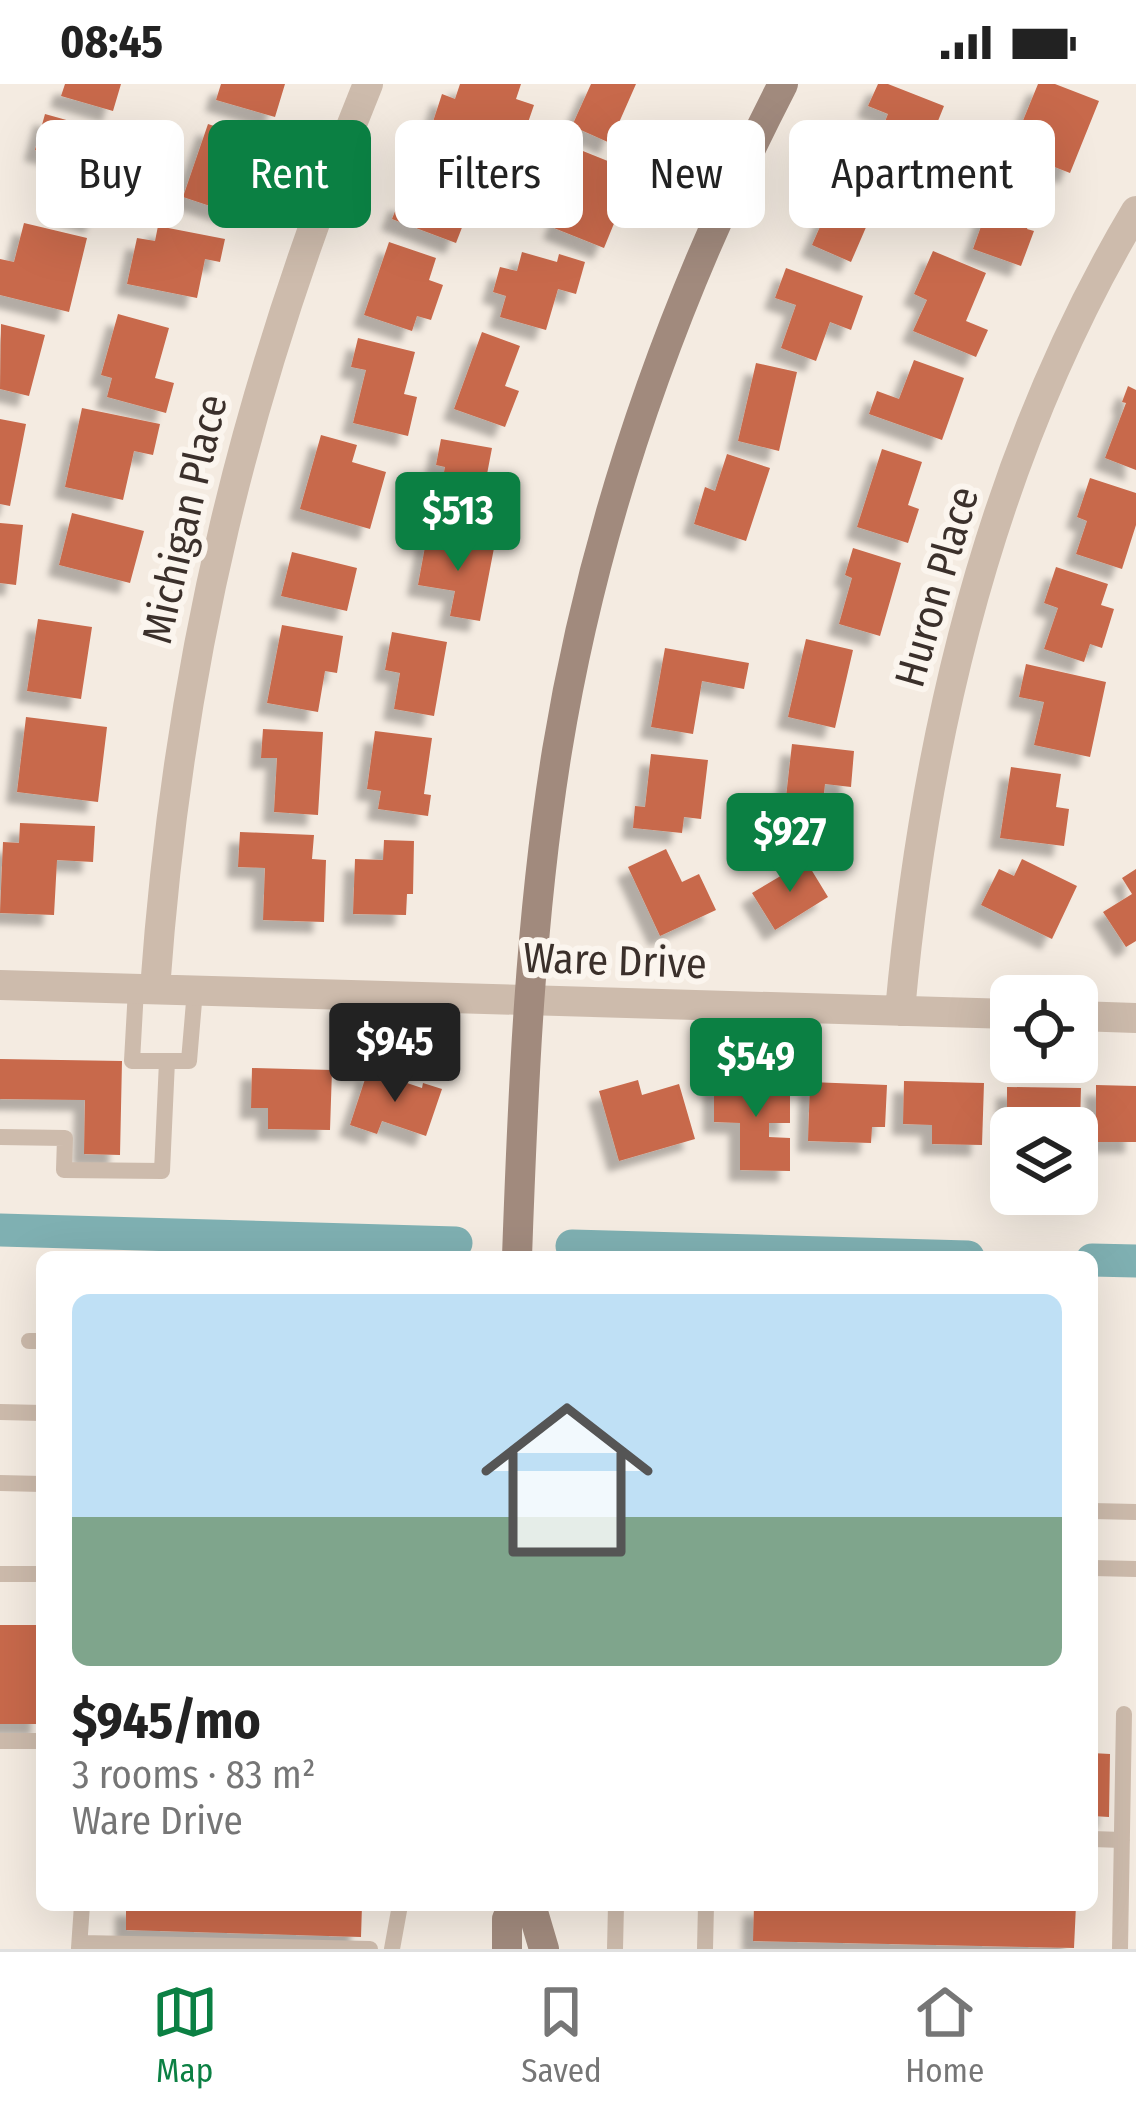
<!DOCTYPE html>
<html lang="en">
<head>
<meta charset="utf-8">
<style>
  :root { --surface:#fff; --page:#f2f2f2; --text:#222; --muted:#767676; --line:#e0e0e0; --accent:#0b8043 }
  body { margin:0; font-family:"Fira Sans Condensed",sans-serif; background:var(--page); color:var(--text); height:100vh; display:flex; flex-direction:column; font-size:45px; white-space:nowrap }
  * { box-sizing:border-box; margin:0 }
  p { font-size:39px; color:var(--muted) }
  .icon { flex:none; width:66px; height:66px; fill:none; stroke:currentColor; stroke-width:2; stroke-linecap:round; stroke-linejoin:round }
  .map { position:relative; flex:1; overflow:hidden }
  .panel { position:absolute; left:36px; top:1167px; width:1062px; height:660px; display:flex; flex-direction:column; background:var(--surface); border-radius:18px; box-shadow:0 12px 48px #0002 }
  .panel>* { flex:none }
  .top-card { position:absolute; left:36px; top:36px; width:1065px; height:108px; display:flex; gap:24px }
  .tools { position:absolute; left:990px; top:891px; display:grid; gap:24px }
  .tools a { display:grid; place-items:center; width:108px; height:108px; border-radius:18px; background:var(--surface); box-shadow:0 12px 48px #0002; font-size:60px }
  .price { position:absolute; translate:-50% -102px; padding:0 27px; border-radius:12px; background:var(--accent); color:#fff; font-size:39px; line-height:78px; filter:drop-shadow(0 3px 6px #0008) }
  .price::after { content:''; position:absolute; left:50%; top:72px; width:36px; height:27px; margin-left:-18px; background:inherit; clip-path:polygon(0 0,100% 0,50% 100%) }
  .price.active { background:#222; color:#fff }
  ul { padding:0; list-style:none }
  li { display:grid; align-content:center; gap:24px; height:636px; padding:0 36px }
  li+li { border-top:3px solid var(--line) }
  li span { display:grid; place-items:center; height:372px; border-radius:18px; color:#555 }
  li>.icon { margin-inline-start:auto }
  span .icon { width:216px; height:216px; fill:#fffc; stroke-width:1 }
  li b { font-size:51px }
  .pill { padding:0 42px; border-radius:18px; background:var(--surface); box-shadow:0 12px 48px #0002; font-size:42px; line-height:108px }
  .pill.active { background:var(--accent); color:#fff }
  .status { display:flex; justify-content:space-between; align-items:center; height:84px; padding:0 60px; background:var(--surface); direction:ltr }
  .status svg { height:33px; fill:currentColor }
  .tabs { display:flex; justify-content:space-around; align-items:center; height:168px; border-top:3px solid var(--line); background:var(--surface); font-size:33px; color:var(--muted) }
  .tabs a { display:grid; justify-items:center; gap:6px }
  .tabs .active { color:var(--accent) }
  .map>svg:first-child { display:block }
  .lines { fill:none; stroke-linecap:round; stroke-linejoin:round }
  .canal { stroke:#7fb0b2; stroke-width:33 }
  .building { fill:#c8694b; filter:url(#shadow) }
  .lane { stroke:#cdbbac; stroke-width:16 }
  .street { stroke:#cdbbac; stroke-width:30 }
  .secondary { stroke:#a18a7d; stroke-width:30 }
  .labels { text-anchor:middle; dominant-baseline:central; stroke-width:12; stroke-linejoin:round; paint-order:stroke }
  .street-label { font-size:42px; fill:#3b302b; stroke:#fbf5ee }
</style>
</head>
<body>
<div class="status"><b>08:45</b><svg viewBox="0 0 49 12"><path d="M0 12V9h3v3zM5 12V6h3v6zM10 12V3h3v9zM15 12V0h3v12zM26 1h20v11H26zM47 4h2v5h-2z"/></svg></div>
<div class="map">
<svg width="1136" height="1865" viewBox="0 0 1136 1865">
  <defs>
    <filter id="shadow"><feDropShadow dx="-11" dy="11" stdDeviation="3" flood-color="#0004"/></filter>
  </defs>
  <rect width="100%" height="100%" fill="#f4ebe1"/>
  <g class="lines">
    <path class="canal" d="M0,1146L456,1159
      M572,1162L968,1173
      M1092,1176L1136,1177"/>
  </g>
  <path class="building" d="M65,0H121L113,27L61,12Z
    M221,0H285L275,33L216,16Z
    M460,0H521L516,15L534,21L521,59L498,51L493,65L431,44L442,10L455,15Z
    M591,0H636L610,59L572,42Z
    M878,0H888L944,22L913,99L868,81L888,30L868,22Z
    M1038,0H1055L1099,17L1070,89L1011,66Z
    M45,30L120,51L96,138L55,126L69,75L35,66Z
    M208,40L256,56L231,129L183,113Z
    M573,63L635,88L604,164L554,144L569,108L557,103Z
    M421,74L480,97L456,159L392,135L400,115L418,122L426,103L413,97Z
    M834,83L883,104L851,178L812,161L830,120L820,116Z
    M1001,86L1043,101L1027,145L1034,147L1021,182L973,165Z
    M24,139L87,154L69,228L0,211V175L14,178Z
    M158,142L225,155L220,178L205,175L197,214L127,200L137,154L155,157Z
    M389,158L436,174L429,196L443,201L431,236L417,232L412,247L364,231Z
    M933,167L986,189L966,237L988,246L976,273L913,247L927,216L914,210Z
    M522,168L557,178L559,170L585,178L576,210L558,205L546,246L500,233L506,212L493,208L500,183L517,187Z
    M786,184L863,212L851,246L830,238L816,277L781,264L796,221L775,214Z
    M118,230L169,244L155,294L174,299L166,329L107,313L112,294L101,291Z
    M1,240L45,251L29,312L0,305Z
    M482,248L520,262L505,302L519,307L505,343L454,325Z
    M358,254L415,268L404,310L417,313L408,352L353,339L366,286L351,283Z
    M914,276L964,294L942,356L869,330L877,307L899,315Z
    M756,279L797,288L779,367L738,357Z
    M1128,302L1136,306V386L1105,374L1126,319L1122,318Z
    M82,324L160,340L153,371L134,367L123,416L65,403Z
    M0,335L26,340L10,422L0,420Z
    M321,351L357,361L352,378L386,388L370,445L300,425Z
    M441,355L492,364L479,432L437,425L445,383L436,381Z
    M882,365L922,378L908,421L919,425L908,459L857,443Z
    M727,370L770,384L746,457L694,440L705,403L715,407Z
    M1090,394L1136,409V441L1122,485L1076,470L1087,437L1077,433Z
    M72,429L144,447L130,499L59,481Z
    M0,439L23,441L16,501L0,499Z
    M427,452L494,464L480,537L450,532L455,507L418,501Z
    M853,464L901,479L880,552L839,540L852,494L845,491Z
    M292,468L357,484L347,527L281,512Z
    M1056,483L1108,500L1101,521L1114,525L1102,564L1090,560L1084,578L1044,565L1058,524L1044,519Z
    M38,535L92,543L81,615L27,607Z
    M282,541L343,552L337,589L325,587L318,628L267,619Z
    M392,548L447,558L434,632L394,625L400,589L385,586Z
    M806,555L853,566L835,644L788,633Z
    M665,564L749,579L744,605L702,597L693,650L651,643Z
    M1026,580L1106,598L1090,673L1034,661L1044,618L1019,613Z
    M26,633L107,643L98,718L17,708Z
    M263,645L323,648L318,731L274,728L277,674H261Z
    M375,647L432,654L424,710L431,711L428,732L378,725L381,707L367,705Z
    M792,660L854,667L851,703L825,700L820,744L783,740Z
    M651,670L708,676L701,735L684,733L682,749L633,744L635,722L645,723Z
    M1011,683L1061,690L1056,723L1069,725L1064,762L1000,754Z
    M20,739L95,742L93,778L57,776L54,831L0,829L3,758L19,759Z
    M240,748L314,751L312,775L326,776L324,838L263,836L265,784L238,783Z
    M384,756L414,757L413,810H407L406,831L353,830L355,775L383,776Z
    M666,765L682,798L699,790L716,826L660,852L628,783Z
    M1022,775L1077,802L1052,855L981,821L999,785L1014,792Z
    M806,777L828,813L775,846L752,809Z
    M1136,785V857L1126,863L1103,828L1132,810L1122,794Z
    M0,975L122,977L120,1071L84,1070L85,1016L0,1015Z
    M252,984L332,986L330,1046L268,1045V1024H251Z
    M368,986L422,1004L423,999L442,1005L426,1052L382,1037L377,1050L350,1041Z
    M638,996L642,1011L679,1000L695,1055L619,1077L599,1007Z
    M714,996L790,997V1039H769V1053L790,1054V1087L740,1086V1039L714,1038Z
    M904,997L984,999L982,1061L932,1060V1041L903,1040Z
    M810,998L887,1001L885,1043H872L871,1059L808,1057Z
    M1096,1001L1136,1002V1058H1096Z
    M1007,1003L1081,1004L1080,1044L1007,1046Z
    M0,1541H42V1640H0Z
    M1092,1669L1110,1670L1109,1733L1092,1732Z
    M126,1821H362L361,1853L126,1846Z
    M754,1821H1076L1074,1864L753,1857Z"/>
  <g class="lines">
    <path class="lane" d="M136,905L132,977H189L195,906
      M0,1053L65,1054L64,1086L162,1087L167,977
      M29,1257H42
      M0,1328L42,1329
      M0,1399L42,1400
      M1092,1427L1136,1428
      M1092,1484L1136,1485
      M0,1490H42
      M0,1657H42
      M1092,1755L1122,1756
      M82,1859L370,1865
      M79,1864L82,1821
      M392,1865L400,1821
      M615,1865L616,1821
      M705,1865L706,1821
      M1120,1865L1124,1630"/>
    <path class="street" d="M0,901L1011,930
      M155,905C178,580 245,302 368,0
      M900,927C925,650 992,368 1136,127
      M1077,932L1136,934"/>
    <path class="secondary" d="M517,1173C523,1004 530,834 557,667C595,435 675,209 783,0
      M531,1821L544,1865
      M507,1865V1835L514,1821"/>
  </g>
  <g class="labels">
    <g class="street-label">
      <text transform="translate(185 435) rotate(-77)">Michigan Place</text>
      <text transform="translate(937 503) rotate(-74)">Huron Place</text>
      <text transform="translate(615 877) rotate(2)">Ware Drive</text>
    </g>
  </g>
</svg>
<div class="tools">
<a><svg class="icon" aria-label="locate" viewBox="0 0 24 24"><circle cx="12" cy="12" r="6"/><path d="M12 2v4M12 18v4M2 12h4M18 12h4"/></svg></a>
<a><svg class="icon" aria-label="layers" viewBox="0 0 24 24"><path d="M12 4l9 5-9 5-9-5zM3 14l9 5 9-5"/></svg></a>
</div>
<b class="price" style="left:458px;top:490px">$513</b>
<b class="price" style="left:790px;top:811px">$927</b>
<b class="price active" style="left:395px;top:1021px">$945</b>
<b class="price" style="left:756px;top:1036px">$549</b>
<div class="top-card">
<a class="pill">Buy</a>
<a class="pill active">Rent</a>
<a class="pill">Filters</a>
<a class="pill">New</a>
<a class="pill">Apartment</a>
</div>
<section class="panel">
<ul>
<li><span style="background:linear-gradient(#bfe0f5 60%,#7fa58c 0)"><svg class="icon" aria-label="home" viewBox="0 0 24 24"><path d="M3 11l9-7 9 7M6 9v11h12V9"/></svg></span><div><b>$945/mo</b><p>3 rooms · 83 m²</p><p>Ware Drive</p></div></li>
</ul>
</section>
</div>
<nav class="tabs">
<a class="active"><svg class="icon" aria-label="map" viewBox="0 0 24 24"><path d="M3 6l6-2 6 2 6-2v14l-6 2-6-2-6 2zM9 4v14M15 6v14"/></svg>Map</a>
<a><svg class="icon" aria-label="saved" viewBox="0 0 24 24"><path d="M7 4h10v16l-5-4-5 4z"/></svg>Saved</a>
<a><svg class="icon" aria-label="home" viewBox="0 0 24 24"><path d="M3 11l9-7 9 7M6 9v11h12V9"/></svg>Home</a>
</nav>
</body>
</html>
